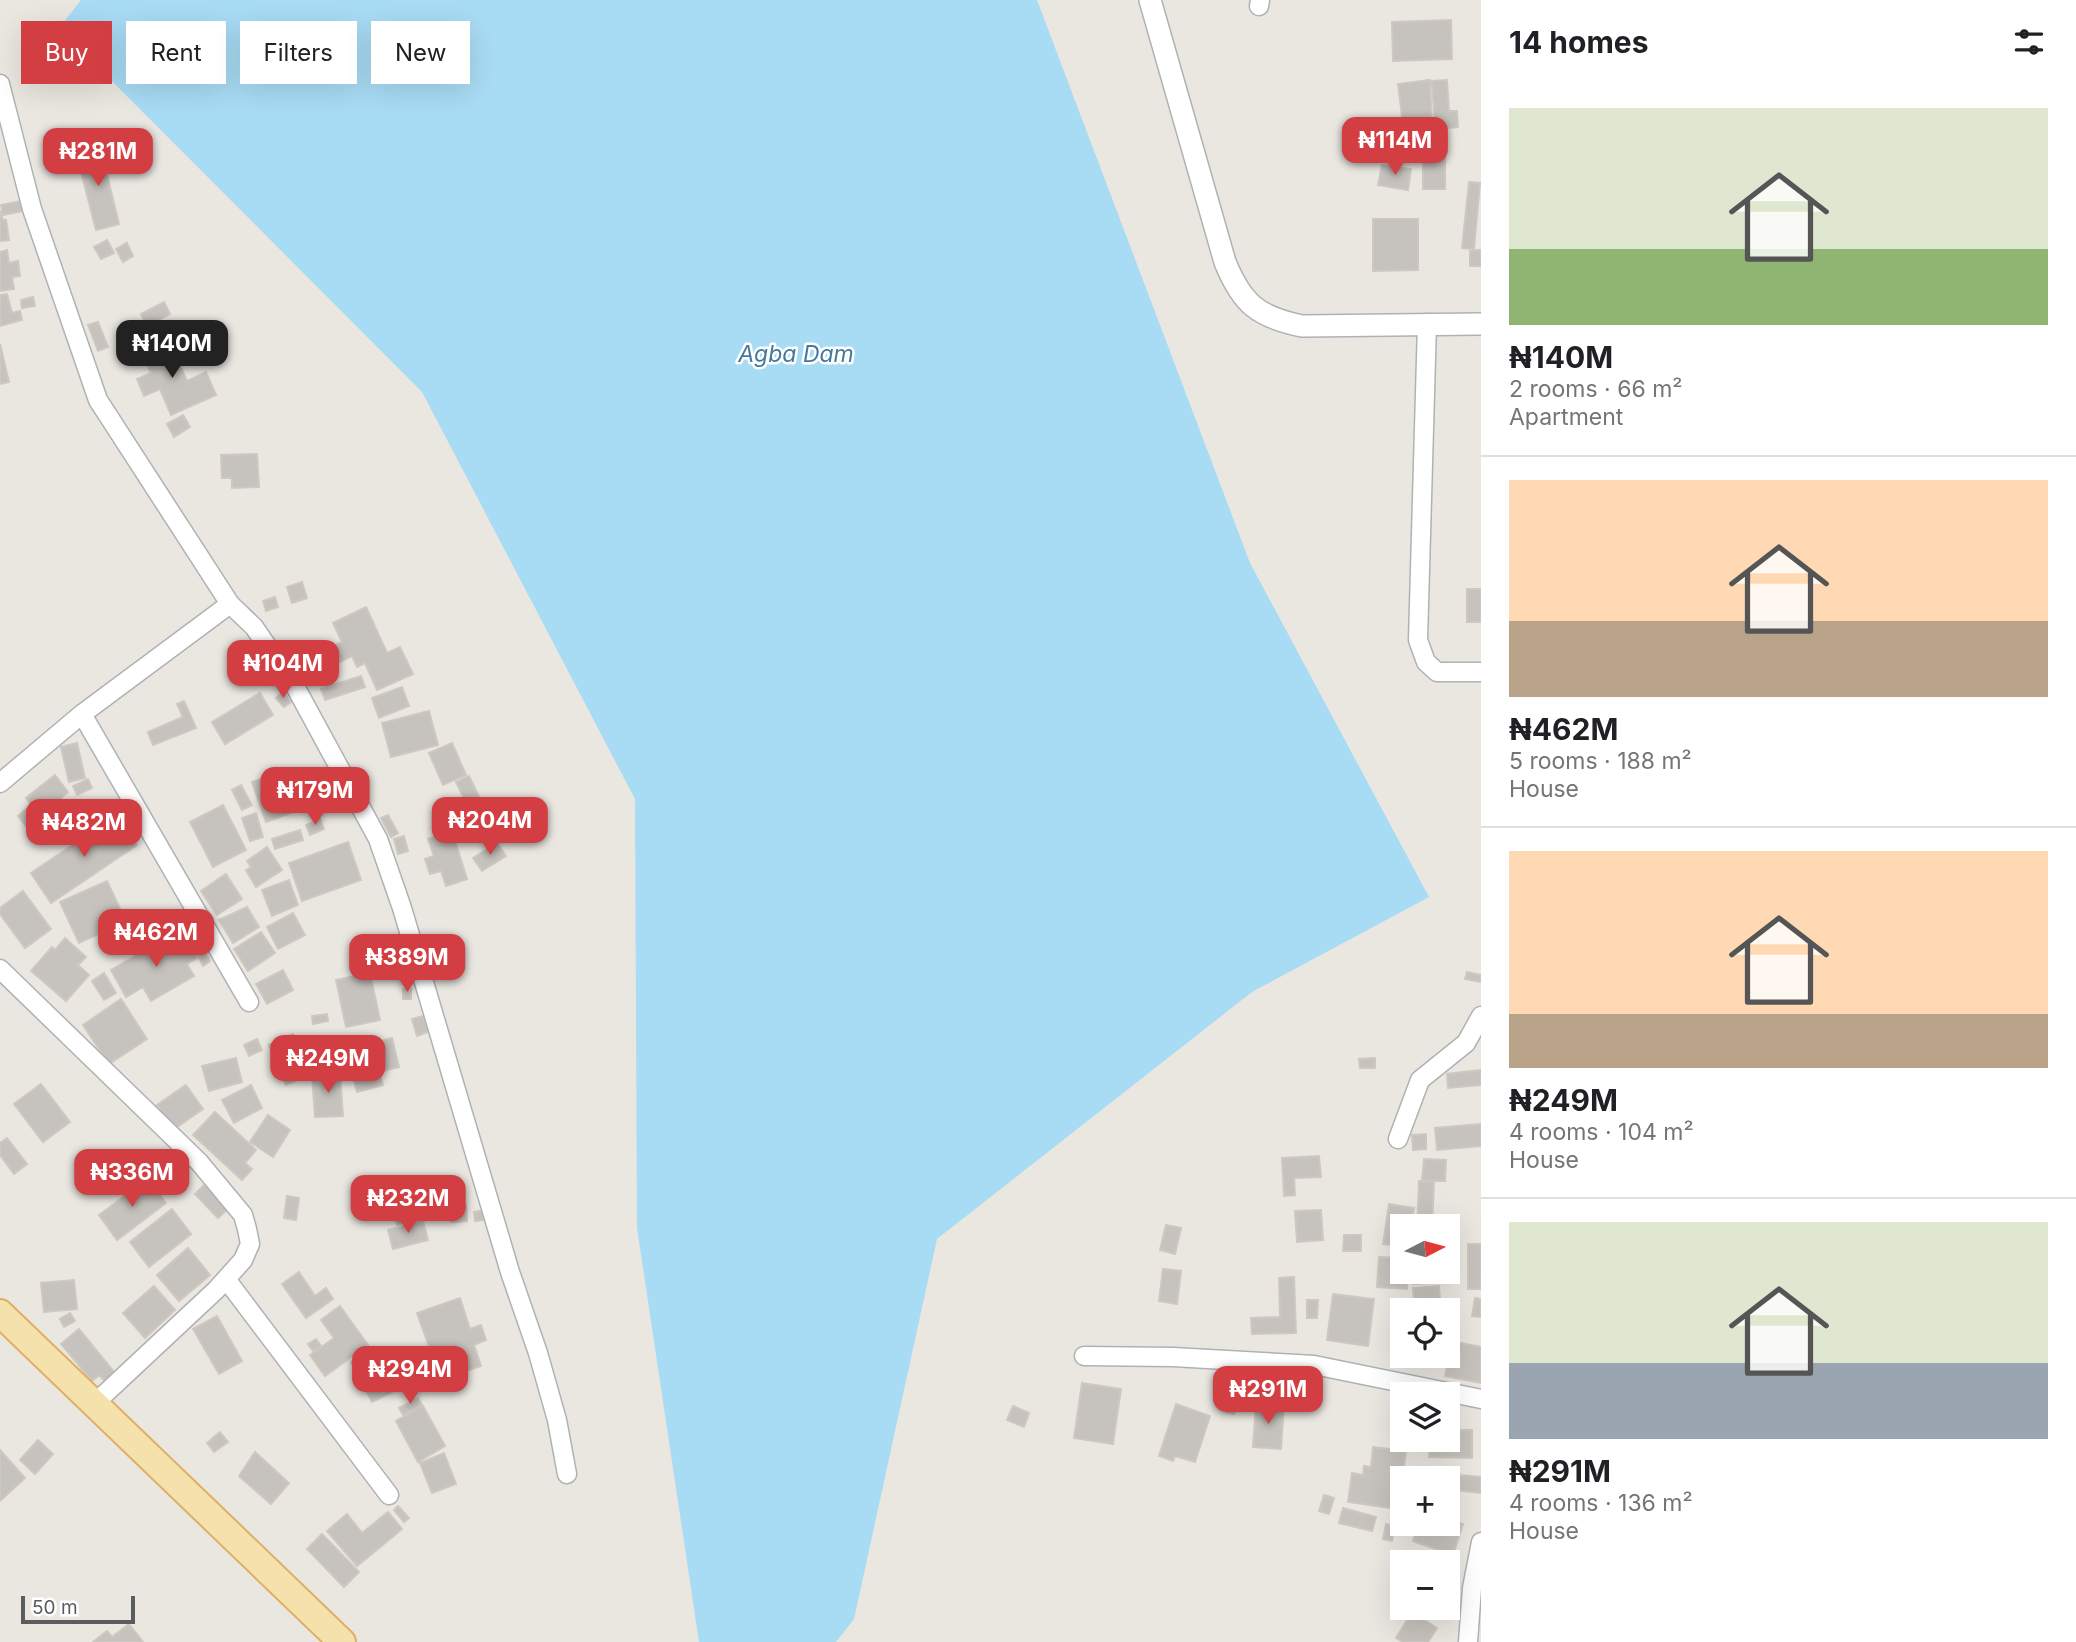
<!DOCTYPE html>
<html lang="en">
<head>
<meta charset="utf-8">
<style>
  :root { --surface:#fff; --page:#f6f6f6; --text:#202124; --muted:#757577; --line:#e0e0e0; --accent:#d33e43 }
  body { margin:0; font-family:Inter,sans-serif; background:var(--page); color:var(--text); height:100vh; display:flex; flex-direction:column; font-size:26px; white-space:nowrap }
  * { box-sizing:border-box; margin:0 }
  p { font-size:23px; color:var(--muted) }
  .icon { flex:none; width:38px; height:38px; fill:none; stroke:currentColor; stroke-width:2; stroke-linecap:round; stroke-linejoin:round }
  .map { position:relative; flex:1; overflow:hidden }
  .details { display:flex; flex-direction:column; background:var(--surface); width:595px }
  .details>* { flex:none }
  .banner { position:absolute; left:21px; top:21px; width:665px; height:63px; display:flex; gap:14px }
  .needle { width:46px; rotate:84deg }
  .buttons { position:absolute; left:1390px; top:1214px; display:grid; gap:14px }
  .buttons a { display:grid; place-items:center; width:70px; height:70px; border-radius:0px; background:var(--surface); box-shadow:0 7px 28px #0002; font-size:35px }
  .scale { position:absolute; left:21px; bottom:18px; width:114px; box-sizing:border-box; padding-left:7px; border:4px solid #595d60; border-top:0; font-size:19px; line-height:24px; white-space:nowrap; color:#595d60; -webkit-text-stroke:5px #fff; paint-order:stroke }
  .price { position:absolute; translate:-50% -60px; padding:0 16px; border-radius:14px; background:var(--accent); color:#fff; font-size:23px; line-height:46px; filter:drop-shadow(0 2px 4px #0008) }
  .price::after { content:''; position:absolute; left:50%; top:42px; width:21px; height:16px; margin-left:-10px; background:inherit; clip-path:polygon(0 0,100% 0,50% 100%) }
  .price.on { background:#222; color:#fff }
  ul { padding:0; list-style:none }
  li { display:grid; align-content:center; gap:14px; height:371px; padding:0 28px }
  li+li { border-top:2px solid var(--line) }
  li span { display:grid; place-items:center; height:217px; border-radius:0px; color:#555 }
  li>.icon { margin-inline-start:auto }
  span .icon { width:126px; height:126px; fill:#fffc; stroke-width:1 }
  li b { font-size:30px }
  h2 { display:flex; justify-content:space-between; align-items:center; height:84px; padding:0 28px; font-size:30px }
  .tag { padding:0 24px; border-radius:0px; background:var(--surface); box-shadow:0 7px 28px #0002; font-size:24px; line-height:63px }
  .tag.on { background:var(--accent); color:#fff }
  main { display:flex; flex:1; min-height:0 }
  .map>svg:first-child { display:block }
  .water { fill:#a8dbf4 }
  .building { fill:#c6c2bd; stroke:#cec8c0; stroke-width:2 }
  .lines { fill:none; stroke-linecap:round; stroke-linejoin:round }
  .minor-casing { stroke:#aeb2b5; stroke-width:21 }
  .tertiary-casing { stroke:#aeb2b5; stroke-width:24 }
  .primary-casing { stroke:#dfaf65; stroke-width:30 }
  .minor { stroke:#fff; stroke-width:18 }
  .tertiary { stroke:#fff; stroke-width:21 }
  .primary { stroke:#f4e1ac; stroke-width:26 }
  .labels { text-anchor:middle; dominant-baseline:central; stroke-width:5; stroke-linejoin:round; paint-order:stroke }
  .water-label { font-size:23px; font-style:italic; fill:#45799b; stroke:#fff }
</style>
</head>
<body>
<main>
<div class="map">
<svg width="1481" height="1642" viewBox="0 0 1481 1642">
  <rect width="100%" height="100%" fill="#eae7e1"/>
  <path class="water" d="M81,0H1037L1250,563L1429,897L1252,992L937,1239L854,1619L836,1642H699L637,1228L635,799L422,392L59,28Z"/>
  <path class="building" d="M1451,20L1452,59L1393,61L1392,22Z
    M1430,80L1432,128L1404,132L1398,84Z
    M1447,80L1449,111H1457L1458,127L1435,129L1432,81Z
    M1392,118L1393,130L1378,131L1377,119Z
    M100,146L119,224L96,230L76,152Z
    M1445,156V189H1423V157Z
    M1382,165L1411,169L1408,190L1378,185Z
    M1469,182L1480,183L1474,249L1462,248Z
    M21,201L23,211L3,215L1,205Z
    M0,211L3,220H6L9,240L0,241Z
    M1373,219H1418V270L1373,271Z
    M107,240L114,253L101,259L94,247Z
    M127,243L133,256L123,262L116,249Z
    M7,250L9,263L18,261L20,276L12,277L14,289L0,291V252Z
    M1470,250H1481V266H1470Z
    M7,294L12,313L20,311L22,320L0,326V295Z
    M33,297L35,306L22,308L21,300Z
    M164,302L170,314L147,326L141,314Z
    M98,322L108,347L98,351L88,325Z
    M155,336L166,359L175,355L187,381L206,372L216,395L171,415L160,389L144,396L137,379L151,373L138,344Z
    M0,344L9,382L0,384Z
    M183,415L190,427L174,437L167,424Z
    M257,454L259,487L232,488V478H222L221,455Z
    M302,582L307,598L292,603L287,587Z
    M1467,589H1481V622H1467Z
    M275,597L278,607L266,611L263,601Z
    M366,607L387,653L400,647L413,674L377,690L365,663L357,667L352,656L340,662L333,646L342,642L333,623Z
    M361,676L365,687L325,700L321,689Z
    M402,687L409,706L379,718L372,698Z
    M283,692L291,702L284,707L276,698Z
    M260,693L273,715L225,744L212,722Z
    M184,701L196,728L153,745L148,732L183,717L177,704Z
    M429,711L438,745L391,757L382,723Z
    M77,743L85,778L69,782L61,747Z
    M452,743L466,775L443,785L429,753Z
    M282,771L296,811L266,822L252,782Z
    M55,775L68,792L61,798L67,806L32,834L18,816L31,805L26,798Z
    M469,776L481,801L468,807L456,782Z
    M88,779L92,788L77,795L73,786Z
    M241,785L252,805L242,810L232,790Z
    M484,803L493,825L472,834L463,812Z
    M223,805L246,850L213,867L190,822Z
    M256,813L263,837L250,841L242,818Z
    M117,815L137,845L51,903L31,873Z
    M388,815L398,833L391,837L381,818Z
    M320,819L324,829L310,835L306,825Z
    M300,830L303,840L275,849L272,839Z
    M452,831L467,879L446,886L441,871L430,874L425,859L434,856L428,839Z
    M404,836L408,851L398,854L394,839Z
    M348,842L361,880L302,901L289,863Z
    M497,843L506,856L482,871L473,858Z
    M267,847L282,870L256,887L246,870L251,867L247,861Z
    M226,874L242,899L217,915L201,891Z
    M289,880L298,905L272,916L262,890Z
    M107,881L122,913L112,918L116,926L79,943L60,902Z
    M23,891L51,929L25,948L0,914V908Z
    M247,907L259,927L233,943L219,920Z
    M293,913L305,935L278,949L267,927Z
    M261,932L275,953L248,971L234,949Z
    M172,935L179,948L188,943L197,958L187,964L194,976L151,1001L143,987L126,997L111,970Z
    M65,938L86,957L78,965L89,975L66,1001L31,971L52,947L55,950Z
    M205,952L210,961L203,966L198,955Z
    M283,970L293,990L267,1004L256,984Z
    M1467,972L1481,975V982L1465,979Z
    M104,973L116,993L104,1000L92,981Z
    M370,973L380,1020L346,1027L336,980Z
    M403,989H411V999H403Z
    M121,999L147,1039L109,1064L83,1025Z
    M327,1014L328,1021L313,1024L312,1016Z
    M423,1016L428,1032L417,1036L412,1019Z
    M293,1034L310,1074L286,1085L269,1045Z
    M392,1038L399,1067L379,1072L383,1085L357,1092L346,1051Z
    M257,1039L262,1050L249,1056L244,1045Z
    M236,1058L242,1082L209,1091L202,1066Z
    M1375,1058V1068H1360L1359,1059Z
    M1481,1070V1085L1448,1088L1447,1074Z
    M340,1073L343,1116L315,1117L312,1075Z
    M41,1084L70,1122L43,1142L14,1104Z
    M186,1085L203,1109L174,1129L157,1105Z
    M251,1085L262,1108L234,1123L222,1100Z
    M215,1112L256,1150L245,1163L252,1169L242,1180L193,1135Z
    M268,1115L290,1130L273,1157L250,1142Z
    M1481,1124V1146L1437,1150L1435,1128Z
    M1426,1134V1149L1413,1150L1412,1135Z
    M7,1138L27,1164L14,1174L0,1155V1143Z
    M1319,1156L1321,1177L1294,1178L1295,1195L1284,1196L1282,1158Z
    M1424,1159L1446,1160L1445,1181L1422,1180Z
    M148,1179L166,1203L117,1240L99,1215Z
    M422,1180L430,1215L397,1225L387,1192Z
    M1419,1181L1434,1182L1432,1227H1417Z
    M205,1184L228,1209L218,1218L195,1194Z
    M287,1196L299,1198L296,1220L284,1218Z
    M1389,1204L1414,1208L1411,1227H1402V1247L1383,1244Z
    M466,1205L467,1221L451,1222L450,1206Z
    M172,1209L191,1234L149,1267L130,1242Z
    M483,1210L484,1220L475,1221L474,1212Z
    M1321,1210L1323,1240L1297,1242L1295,1211Z
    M423,1221L428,1240L393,1249L388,1230Z
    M1166,1225L1181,1228L1175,1254L1160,1250Z
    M1344,1235H1361V1251H1343Z
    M1468,1244H1481V1289H1468Z
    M188,1248L210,1275L179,1301L157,1275Z
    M1379,1257L1402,1258V1272H1408L1407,1289L1377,1287Z
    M1163,1269L1181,1271L1177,1304L1159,1301Z
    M299,1272L315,1296L326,1288L333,1299L306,1318L282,1284Z
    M1412,1272H1432L1433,1283L1413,1284Z
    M1294,1277L1296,1333L1252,1334L1251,1318L1280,1317L1279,1278Z
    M74,1280L77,1309L44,1312L41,1283Z
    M154,1286L175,1310L145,1338L123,1313Z
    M1439,1286L1440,1300L1414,1302L1413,1288Z
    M1333,1294L1374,1299L1368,1346L1327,1340Z
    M460,1298L470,1329L481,1325L486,1340L474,1345L481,1366L441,1380L417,1313Z
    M1475,1298L1481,1299V1317L1472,1316Z
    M1307,1300H1318L1317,1318H1307Z
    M340,1306L368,1345L325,1376L310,1355L334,1338L321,1320Z
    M70,1313L75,1321L64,1327L60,1319Z
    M217,1316L242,1361L219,1374L193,1329Z
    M79,1329L115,1373L105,1381L99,1375L92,1381L61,1344Z
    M316,1339L321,1346L313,1351L308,1344Z
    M1452,1341L1481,1347V1383L1445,1376Z
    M1402,1349V1356H1430L1429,1365L1401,1364Z
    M373,1350L394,1391L372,1402L351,1362Z
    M1082,1383L1121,1389L1113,1444L1074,1438Z
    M418,1398L422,1405L403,1415L399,1408Z
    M1229,1399L1237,1401L1234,1414L1226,1412Z
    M1256,1403L1284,1405L1281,1449L1253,1447Z
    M1176,1404L1210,1416L1195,1462L1175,1456L1173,1461L1159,1456Z
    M423,1406L445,1446L418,1462L396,1421Z
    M1013,1406L1029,1413L1024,1427L1007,1420Z
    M1447,1423H1454V1430H1472V1458L1429,1457L1430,1440H1447Z
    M220,1432L228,1442L214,1452L207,1443Z
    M38,1440L53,1454L35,1474L20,1460Z
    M1373,1447L1406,1451L1398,1509L1348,1502L1352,1473L1363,1475L1364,1466L1371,1467Z
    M0,1450L25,1478L0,1501Z
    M255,1452L289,1483L271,1504L239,1476Z
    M444,1453L456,1484L432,1493L420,1463Z
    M1437,1473L1481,1477V1493L1447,1489V1479H1437Z
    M1324,1495L1334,1498L1329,1514L1319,1511Z
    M398,1506L409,1518L404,1522L394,1510Z
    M1343,1508L1376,1517L1372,1531L1339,1523Z
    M388,1512L402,1529L357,1566L327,1531L347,1514L362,1533Z
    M1447,1518L1463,1524L1453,1555L1413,1541L1418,1524H1447Z
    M1386,1524L1395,1526L1392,1541L1383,1539Z
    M322,1534L359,1572L344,1587L307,1549Z
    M1447,1579L1457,1583L1447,1606Z
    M1412,1612L1437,1628L1428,1642H1403L1396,1638Z
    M129,1624L143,1642H93L107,1631L112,1637Z"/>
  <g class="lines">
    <g class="minor-casing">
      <path id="minor" d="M1259,6L1260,0
        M0,84L32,209L98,400L230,604L254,627L296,688L378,839L402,908L510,1272L538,1353L557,1420L567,1474
        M1427,323L1418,640L1426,662L1437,672H1481
        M82,714L249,1002
        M0,783L82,714L230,604
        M0,969L199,1162L243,1215L247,1229L250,1244L243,1260L216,1290L94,1404
        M1398,1139L1420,1080L1466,1043L1481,1016
        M226,1279L389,1495
        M1084,1356L1173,1357L1314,1365L1481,1399
        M1468,1642L1472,1588L1481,1542"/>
    </g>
    <g class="tertiary-casing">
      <path id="tertiary" d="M1150,0L1225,262C1242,304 1258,317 1302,326L1481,324"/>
    </g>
    <g class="primary-casing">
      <path id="primary" d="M0,1313L342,1642"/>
    </g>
    <use href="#minor" class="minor"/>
    <use href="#tertiary" class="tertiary"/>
    <use href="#primary" class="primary"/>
  </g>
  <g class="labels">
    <g class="water-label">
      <text x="796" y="354">Agba Dam</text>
    </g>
  </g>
</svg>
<div class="buttons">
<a><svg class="needle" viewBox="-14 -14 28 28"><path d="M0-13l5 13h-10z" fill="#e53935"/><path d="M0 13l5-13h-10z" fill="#757577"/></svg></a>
<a><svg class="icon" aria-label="locate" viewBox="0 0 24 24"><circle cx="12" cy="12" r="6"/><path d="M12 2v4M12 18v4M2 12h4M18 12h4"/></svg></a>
<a><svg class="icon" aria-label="layers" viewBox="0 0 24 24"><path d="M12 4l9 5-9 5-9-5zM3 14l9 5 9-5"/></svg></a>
<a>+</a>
<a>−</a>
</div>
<div class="scale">50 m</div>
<b class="price" style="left:1395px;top:177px">₦114M</b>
<b class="price" style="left:98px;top:188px">₦281M</b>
<b class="price on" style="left:172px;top:380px">₦140M</b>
<b class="price" style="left:283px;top:700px">₦104M</b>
<b class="price" style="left:315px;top:827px">₦179M</b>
<b class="price" style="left:490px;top:857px">₦204M</b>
<b class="price" style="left:84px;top:859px">₦482M</b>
<b class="price" style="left:156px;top:969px">₦462M</b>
<b class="price" style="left:407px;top:994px">₦389M</b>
<b class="price" style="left:328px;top:1095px">₦249M</b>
<b class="price" style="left:132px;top:1209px">₦336M</b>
<b class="price" style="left:408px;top:1235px">₦232M</b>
<b class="price" style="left:410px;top:1406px">₦294M</b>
<b class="price" style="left:1268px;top:1426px">₦291M</b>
<div class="banner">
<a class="tag on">Buy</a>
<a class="tag">Rent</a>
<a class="tag">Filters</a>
<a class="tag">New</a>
</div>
</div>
<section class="details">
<h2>14 homes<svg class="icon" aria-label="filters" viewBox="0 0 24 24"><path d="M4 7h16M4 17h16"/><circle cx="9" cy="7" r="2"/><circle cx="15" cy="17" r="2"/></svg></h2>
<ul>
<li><span style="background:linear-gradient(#dfe7d0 65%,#8fb573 0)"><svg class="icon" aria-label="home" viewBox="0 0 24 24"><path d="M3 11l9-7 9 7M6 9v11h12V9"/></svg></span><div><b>₦140M</b><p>2 rooms · 66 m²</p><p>Apartment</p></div></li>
<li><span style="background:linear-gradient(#ffd9b3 65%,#b9a48a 0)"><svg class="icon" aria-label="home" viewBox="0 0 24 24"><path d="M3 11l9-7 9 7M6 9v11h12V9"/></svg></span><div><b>₦462M</b><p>5 rooms · 188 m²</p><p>House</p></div></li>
<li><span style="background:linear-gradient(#ffd9b3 75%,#b9a48a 0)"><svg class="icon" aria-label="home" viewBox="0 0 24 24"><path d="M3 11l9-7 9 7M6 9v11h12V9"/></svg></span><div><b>₦249M</b><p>4 rooms · 104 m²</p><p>House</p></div></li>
<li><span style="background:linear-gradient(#dfe7d0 65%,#9aa5b1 0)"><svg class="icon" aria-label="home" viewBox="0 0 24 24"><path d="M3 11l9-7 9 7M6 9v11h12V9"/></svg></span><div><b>₦291M</b><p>4 rooms · 136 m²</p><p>House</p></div></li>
</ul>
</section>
</main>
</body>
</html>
